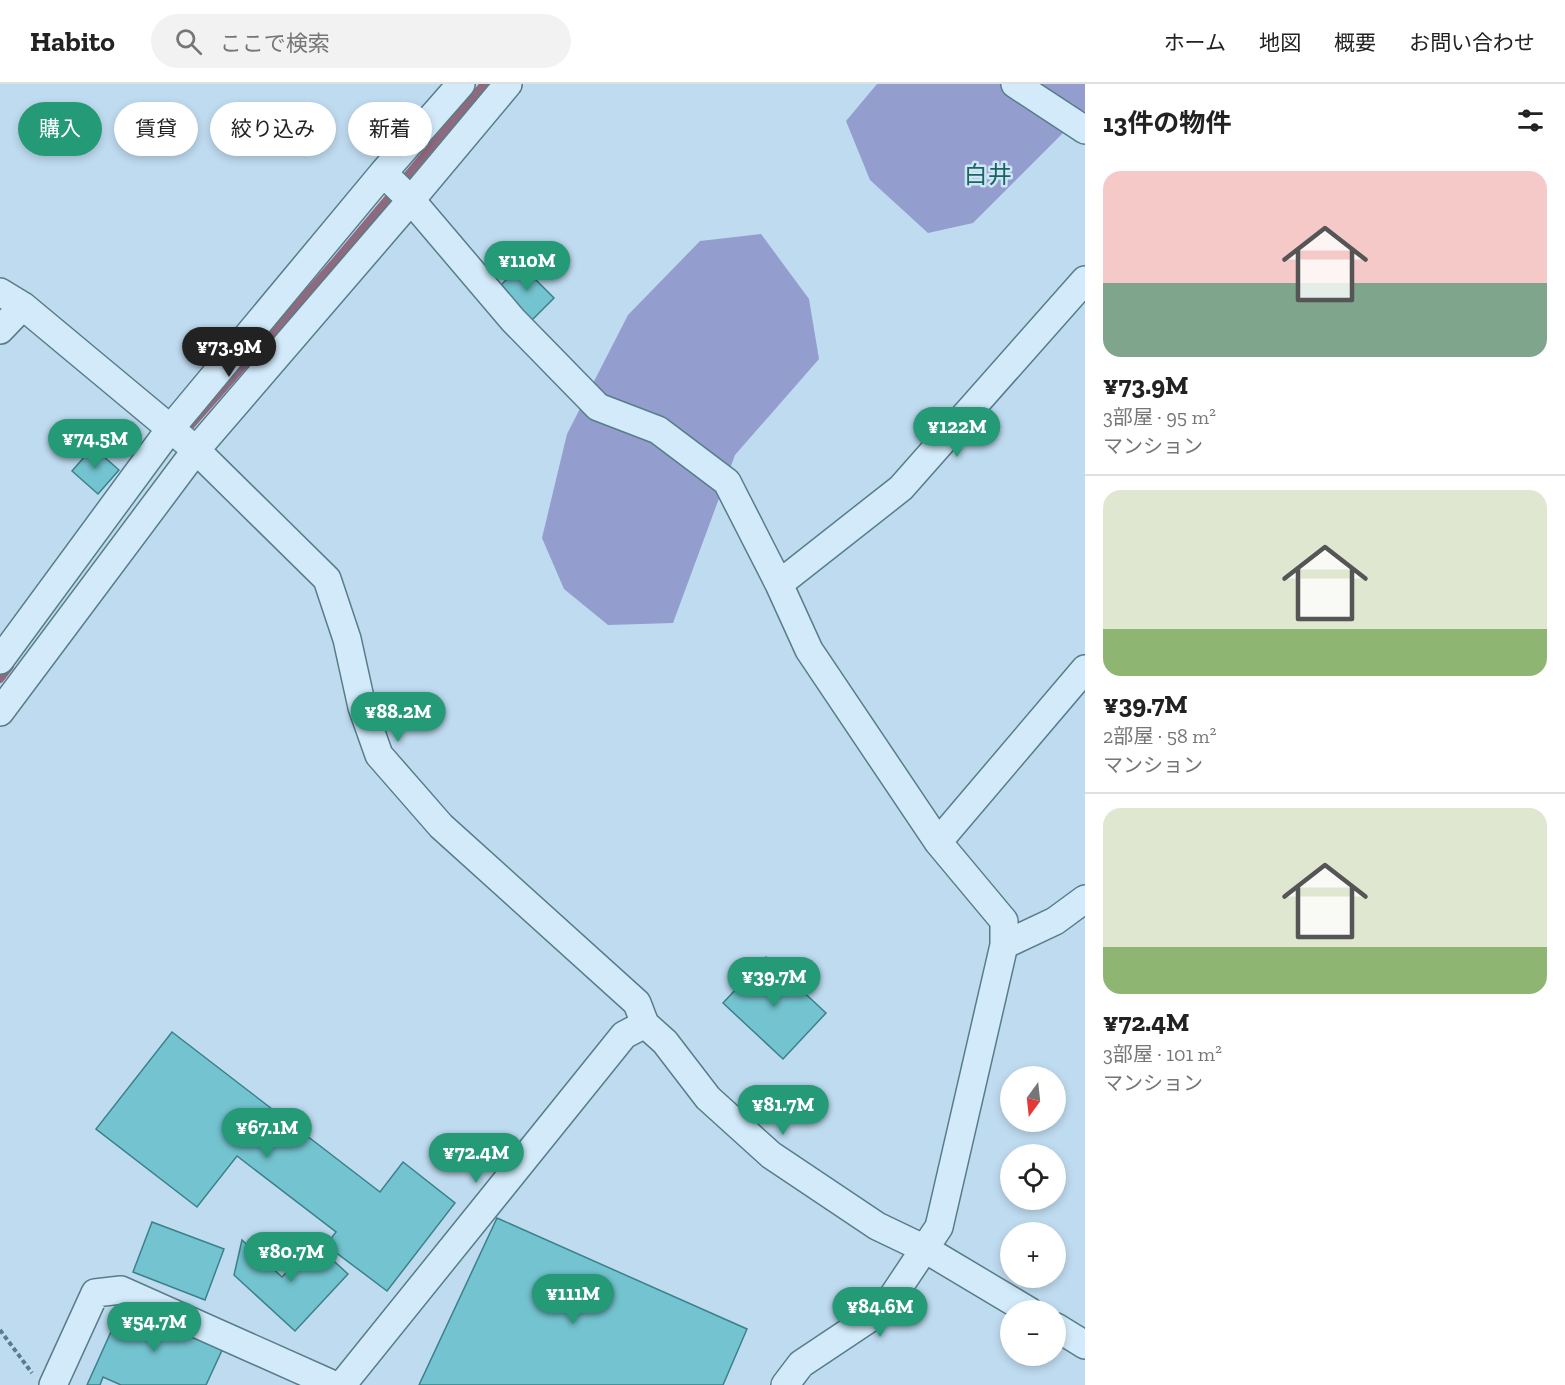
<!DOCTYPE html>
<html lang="ja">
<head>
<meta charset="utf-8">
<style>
  :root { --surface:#fff; --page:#f2f2f2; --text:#222; --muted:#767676; --line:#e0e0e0; --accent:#249a77 }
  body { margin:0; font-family:"Zilla Slab","Noto Sans JP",serif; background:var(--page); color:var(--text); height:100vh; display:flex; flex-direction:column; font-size:22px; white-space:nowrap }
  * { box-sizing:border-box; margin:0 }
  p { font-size:20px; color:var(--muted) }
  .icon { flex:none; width:33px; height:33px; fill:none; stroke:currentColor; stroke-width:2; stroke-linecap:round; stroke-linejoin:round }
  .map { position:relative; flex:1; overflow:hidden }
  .details { display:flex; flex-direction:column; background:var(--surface); width:480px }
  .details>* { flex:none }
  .top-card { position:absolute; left:18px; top:18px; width:570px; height:54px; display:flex; gap:12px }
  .needle { width:39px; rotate:195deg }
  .buttons { position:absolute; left:1000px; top:982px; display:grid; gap:12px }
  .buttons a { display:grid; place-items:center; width:66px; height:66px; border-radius:50%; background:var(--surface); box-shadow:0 3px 9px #0003; font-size:30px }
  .price { position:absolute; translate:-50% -51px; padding:0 14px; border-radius:21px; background:var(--accent); color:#fff; font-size:20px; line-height:39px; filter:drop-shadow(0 2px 3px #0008) }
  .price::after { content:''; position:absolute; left:50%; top:36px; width:18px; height:14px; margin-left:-9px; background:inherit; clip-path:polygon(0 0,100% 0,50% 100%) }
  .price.active { background:#222; color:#fff }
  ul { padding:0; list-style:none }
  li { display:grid; align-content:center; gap:12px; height:318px; padding:0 18px }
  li+li { border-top:2px solid var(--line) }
  li span { display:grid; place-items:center; height:186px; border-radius:18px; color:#555 }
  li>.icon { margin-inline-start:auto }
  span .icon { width:108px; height:108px; fill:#fffc; stroke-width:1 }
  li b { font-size:26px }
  h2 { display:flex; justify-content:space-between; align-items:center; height:72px; padding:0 18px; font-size:26px }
  .pill { padding:0 21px; border-radius:27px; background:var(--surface); box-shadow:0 3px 9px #0003; font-size:21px; line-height:54px }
  .pill.active { background:var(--accent); color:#fff }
  header { display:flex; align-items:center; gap:36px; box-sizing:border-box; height:84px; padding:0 30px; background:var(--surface); border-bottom:2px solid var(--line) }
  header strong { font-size:28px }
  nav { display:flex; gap:33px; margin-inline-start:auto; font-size:21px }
  .search { width:420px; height:54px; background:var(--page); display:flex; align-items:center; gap:15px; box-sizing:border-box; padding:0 21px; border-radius:33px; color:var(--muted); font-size:22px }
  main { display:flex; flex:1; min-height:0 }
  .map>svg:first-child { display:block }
  .green { fill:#939dce }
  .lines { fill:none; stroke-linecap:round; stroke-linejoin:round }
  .stream { stroke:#8f697e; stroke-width:8 }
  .building { fill:#73c4d0; stroke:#3b8189; stroke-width:1.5 }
  .minor-casing { stroke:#577d89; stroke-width:30 }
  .path { stroke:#577d89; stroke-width:4; stroke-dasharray:4.5 3; stroke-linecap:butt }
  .minor { stroke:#d2eafa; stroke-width:27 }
  .labels { text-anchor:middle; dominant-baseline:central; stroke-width:5; stroke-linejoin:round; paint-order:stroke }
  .quarter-label { font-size:24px; fill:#196660; stroke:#cfe6f7 }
</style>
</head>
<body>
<header>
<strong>Habito</strong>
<div class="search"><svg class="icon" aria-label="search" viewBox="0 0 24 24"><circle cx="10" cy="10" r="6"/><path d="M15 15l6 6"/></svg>ここで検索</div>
<nav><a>ホーム</a><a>地図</a><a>概要</a><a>お問い合わせ</a></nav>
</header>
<main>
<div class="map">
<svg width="1085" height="1301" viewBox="0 0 1085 1301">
  <rect width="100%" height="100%" fill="#bfdbf0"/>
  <path class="green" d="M877,0H1085V27L973,139L928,149L870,96L846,37Z
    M761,150L809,215L819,275L735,371L673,539L608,541L564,505L542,454L567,350L628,231L700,157Z"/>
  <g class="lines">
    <path class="stream" d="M184,349L333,180L484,0
      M0,595L10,582"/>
  </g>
  <path class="building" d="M521,181L554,214L532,236L499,203Z
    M93,363L119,386L98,410L72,387Z
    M766,873L826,929L783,975L723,919Z
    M172,948L380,1108L403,1078L455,1119L387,1207L326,1161L336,1148L237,1072L197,1123L96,1045Z
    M497,1134L747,1245L723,1301H419Z
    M152,1138L224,1165L205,1216L133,1188Z
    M242,1156L282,1193L314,1159L348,1190L295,1247L234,1191Z
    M124,1219L223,1264L206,1301H121L103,1293L100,1301H87Z"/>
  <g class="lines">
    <g class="minor-casing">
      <path id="minor" d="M1015,0L1085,46
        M383,89L411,116L513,236L598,323L658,346L727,398L779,500L809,566L938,758L1004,837V861L939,1143L885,1224L801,1280L785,1301
        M0,208L23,222L196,366L327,495L347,555L362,623L379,671L441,742L637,919L645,940L665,958L708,1014L771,1071L877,1142L925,1165L1029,1227
        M0,246L23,222
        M779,500L901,404L1085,196
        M0,576L170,345L383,89L461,0
        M0,628L196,366L411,116L508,0
        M938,758L1085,585
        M1004,861L1055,837L1085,815
        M1056,1243L1085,1261
        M53,1301L95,1209L121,1206L334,1301
        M342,1301L624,951L645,940"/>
    </g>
    <path class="path" d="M0,1246L32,1289"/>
    <use href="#minor" class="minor"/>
  </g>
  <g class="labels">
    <g class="quarter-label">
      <text x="988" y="90">白井</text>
    </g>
  </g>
</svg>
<div class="buttons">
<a><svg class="needle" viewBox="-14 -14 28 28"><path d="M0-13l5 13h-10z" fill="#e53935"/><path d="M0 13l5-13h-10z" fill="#767676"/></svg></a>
<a><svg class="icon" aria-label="locate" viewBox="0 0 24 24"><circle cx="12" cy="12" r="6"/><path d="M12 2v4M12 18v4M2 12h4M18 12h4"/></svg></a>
<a>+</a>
<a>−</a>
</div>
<b class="price" style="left:527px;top:208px">¥110M</b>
<b class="price active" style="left:229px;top:294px">¥73.9M</b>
<b class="price" style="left:957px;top:374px">¥122M</b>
<b class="price" style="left:95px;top:386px">¥74.5M</b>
<b class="price" style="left:398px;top:659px">¥88.2M</b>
<b class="price" style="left:774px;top:924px">¥39.7M</b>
<b class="price" style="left:783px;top:1052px">¥81.7M</b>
<b class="price" style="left:267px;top:1075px">¥67.1M</b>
<b class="price" style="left:476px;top:1100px">¥72.4M</b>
<b class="price" style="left:291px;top:1199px">¥80.7M</b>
<b class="price" style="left:573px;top:1241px">¥111M</b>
<b class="price" style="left:880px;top:1254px">¥84.6M</b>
<b class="price" style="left:154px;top:1269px">¥54.7M</b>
<div class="top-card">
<a class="pill active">購入</a>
<a class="pill">賃貸</a>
<a class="pill">絞り込み</a>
<a class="pill">新着</a>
</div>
</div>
<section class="details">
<h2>13件の物件<svg class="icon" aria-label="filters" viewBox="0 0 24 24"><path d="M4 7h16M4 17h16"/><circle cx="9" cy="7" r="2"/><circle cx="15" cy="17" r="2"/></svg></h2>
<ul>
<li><span style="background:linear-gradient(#f6c9c9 60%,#7fa58c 0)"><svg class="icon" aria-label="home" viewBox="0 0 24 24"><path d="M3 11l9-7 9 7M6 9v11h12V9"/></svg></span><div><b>¥73.9M</b><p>3部屋 · 95 m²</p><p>マンション</p></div></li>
<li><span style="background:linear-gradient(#dfe7d0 75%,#8fb573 0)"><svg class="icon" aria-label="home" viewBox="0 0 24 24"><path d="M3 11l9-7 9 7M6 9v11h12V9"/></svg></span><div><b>¥39.7M</b><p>2部屋 · 58 m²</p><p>マンション</p></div></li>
<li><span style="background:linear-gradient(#dfe7d0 75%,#8fb573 0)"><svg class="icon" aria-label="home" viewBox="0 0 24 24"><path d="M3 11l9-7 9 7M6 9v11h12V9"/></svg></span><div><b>¥72.4M</b><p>3部屋 · 101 m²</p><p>マンション</p></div></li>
</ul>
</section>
</main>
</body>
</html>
